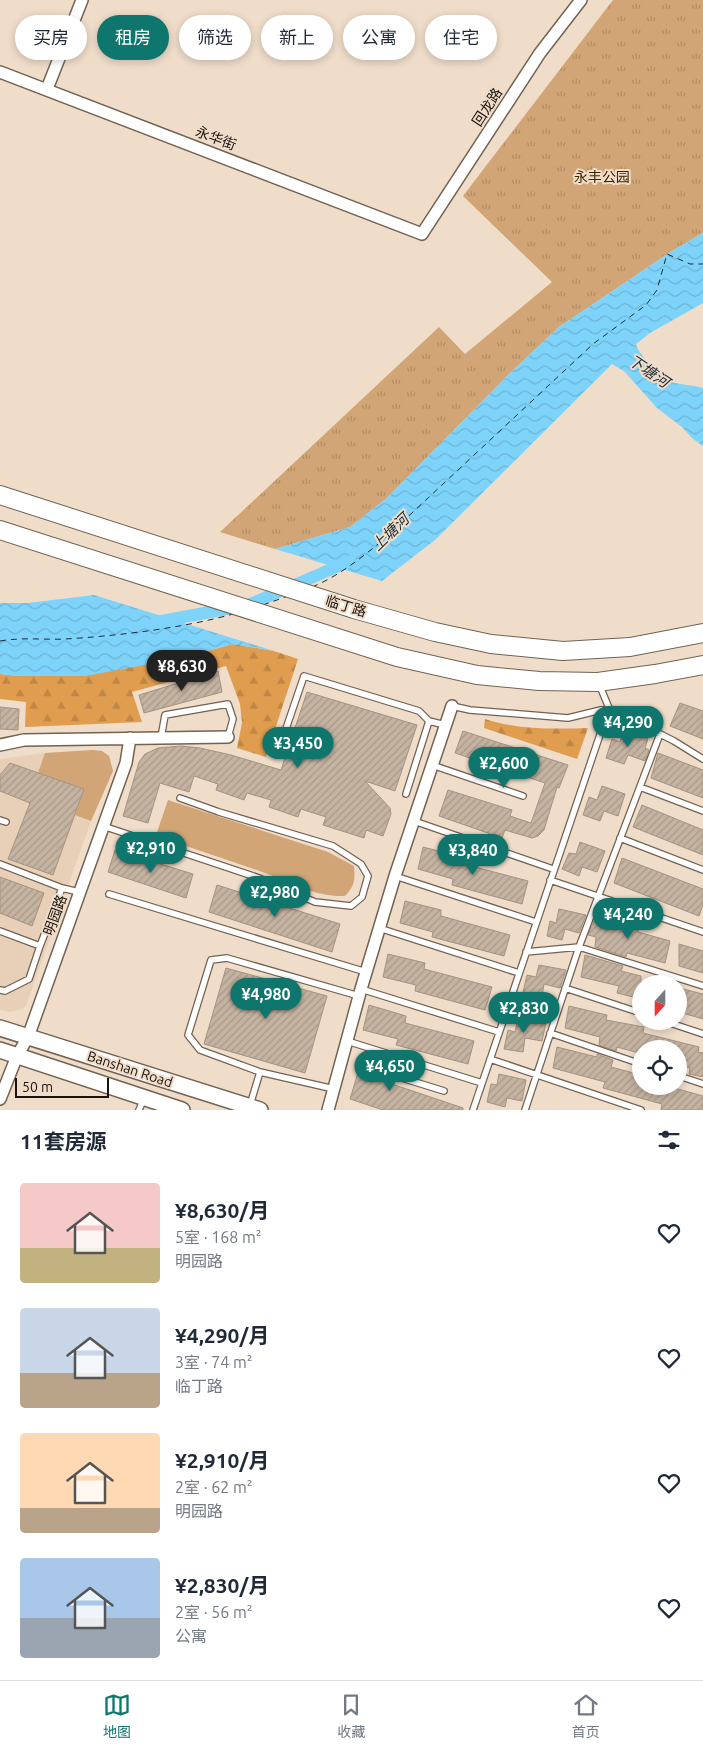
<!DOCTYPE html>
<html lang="zh">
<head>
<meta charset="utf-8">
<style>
  :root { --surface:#fff; --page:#f6f6f7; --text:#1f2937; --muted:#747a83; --line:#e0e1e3; --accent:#0f766e }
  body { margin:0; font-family:Ubuntu,"Noto Sans SC",sans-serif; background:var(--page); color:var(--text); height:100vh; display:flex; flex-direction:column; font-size:19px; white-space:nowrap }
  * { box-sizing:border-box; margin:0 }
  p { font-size:16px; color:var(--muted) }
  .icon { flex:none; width:28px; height:28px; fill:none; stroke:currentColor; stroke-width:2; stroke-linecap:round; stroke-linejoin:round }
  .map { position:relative; height:1110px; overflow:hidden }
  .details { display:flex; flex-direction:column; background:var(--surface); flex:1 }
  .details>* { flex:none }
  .hud { position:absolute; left:15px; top:15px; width:674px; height:45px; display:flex; gap:10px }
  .needle { width:32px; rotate:201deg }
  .buttons { position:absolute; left:632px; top:975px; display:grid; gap:10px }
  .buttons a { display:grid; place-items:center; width:55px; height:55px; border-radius:50%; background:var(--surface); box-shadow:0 2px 8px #0003; font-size:25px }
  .scale { position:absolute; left:15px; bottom:12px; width:94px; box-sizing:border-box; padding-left:5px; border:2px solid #1a130d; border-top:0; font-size:14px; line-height:18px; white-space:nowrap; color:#1a130d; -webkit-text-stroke:4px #efdcc9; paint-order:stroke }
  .price { position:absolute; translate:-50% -42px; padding:0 11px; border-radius:18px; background:var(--accent); color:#fff; font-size:16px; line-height:32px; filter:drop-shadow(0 1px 2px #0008) }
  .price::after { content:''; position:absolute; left:50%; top:30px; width:15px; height:11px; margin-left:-8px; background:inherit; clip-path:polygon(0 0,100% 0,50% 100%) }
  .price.current { background:#222; color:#fff }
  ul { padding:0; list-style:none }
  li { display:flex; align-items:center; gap:15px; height:125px; padding:0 20px }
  li span { display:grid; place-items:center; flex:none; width:140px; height:100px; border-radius:5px; color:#555 }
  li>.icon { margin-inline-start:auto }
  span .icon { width:60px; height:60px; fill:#fffc; stroke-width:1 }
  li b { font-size:21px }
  h2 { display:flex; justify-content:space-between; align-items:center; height:60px; padding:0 20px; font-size:21px }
  .pill { padding:0 18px; border-radius:22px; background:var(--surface); box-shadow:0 2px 8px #0003; font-size:18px; line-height:45px }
  .pill.current { background:var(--accent); color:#fff }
  .tabs { display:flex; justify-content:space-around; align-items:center; height:70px; border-top:1px solid var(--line); background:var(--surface); font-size:14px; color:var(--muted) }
  .tabs a { display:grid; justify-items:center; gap:2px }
  .tabs .current { color:var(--accent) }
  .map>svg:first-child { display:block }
  .built { fill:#e8cfb7 }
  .grass { fill:#d1a576 }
  .forest { fill:url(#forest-firs) }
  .park { fill:url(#park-tufts) }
  .water { fill:url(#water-waves) }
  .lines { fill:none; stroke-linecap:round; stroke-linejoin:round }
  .canal { stroke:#7ed3fb; stroke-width:12 }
  .ferry { stroke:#1a2d37; stroke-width:1; stroke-dasharray:6 5; stroke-linecap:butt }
  .building { fill:url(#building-hatch); stroke:#a49381 }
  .service-casing { stroke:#726251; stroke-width:8 }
  .minor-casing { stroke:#726251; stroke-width:14 }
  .secondary-casing { stroke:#726251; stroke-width:18 }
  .primary-casing { stroke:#726251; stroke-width:20 }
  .service { stroke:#fff; stroke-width:5.5 }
  .minor { stroke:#fff; stroke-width:11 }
  .secondary { stroke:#fff; stroke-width:15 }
  .primary { stroke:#fff; stroke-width:18 }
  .labels { text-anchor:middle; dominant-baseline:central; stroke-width:4; stroke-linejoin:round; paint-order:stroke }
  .street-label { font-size:14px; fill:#1a130d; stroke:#efdcc9 }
  .park-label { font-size:14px; fill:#3f2401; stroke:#efdcc9 }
  .water-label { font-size:15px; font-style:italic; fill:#1a2d37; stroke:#efdcc9 }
</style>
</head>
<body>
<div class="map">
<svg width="703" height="1110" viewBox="0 0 703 1110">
  <defs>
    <pattern id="forest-firs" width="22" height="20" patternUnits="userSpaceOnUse" patternTransform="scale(1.25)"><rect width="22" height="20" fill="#e19d4f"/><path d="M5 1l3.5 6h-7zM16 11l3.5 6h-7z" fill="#c08644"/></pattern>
    <pattern id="park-tufts" width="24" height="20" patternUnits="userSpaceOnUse" patternTransform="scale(1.25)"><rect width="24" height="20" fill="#d1a576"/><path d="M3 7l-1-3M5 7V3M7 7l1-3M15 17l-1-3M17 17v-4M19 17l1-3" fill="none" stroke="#b38d65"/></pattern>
    <pattern id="water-waves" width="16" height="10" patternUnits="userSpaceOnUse" patternTransform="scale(1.25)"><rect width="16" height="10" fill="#7ed3fb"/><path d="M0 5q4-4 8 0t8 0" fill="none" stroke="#6cb4d6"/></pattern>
    <pattern id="building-hatch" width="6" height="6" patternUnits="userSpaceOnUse" patternTransform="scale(1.25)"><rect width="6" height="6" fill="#c5b3a1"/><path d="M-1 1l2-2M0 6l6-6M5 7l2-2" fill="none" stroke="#a99989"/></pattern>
  </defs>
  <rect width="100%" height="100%" fill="#efdcc9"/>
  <path class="built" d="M93,750L102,751L109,756L113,771L91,821L27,1003L23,1009L10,1012L0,1010V759L45,753Z"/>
  <path class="grass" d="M93,750L102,751L109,756L113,771L91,821L75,815L84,789L38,773L45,753Z
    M168,800L328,852L354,866C355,880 355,886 345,896C315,897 292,883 265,873C229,860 192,849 156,835Z"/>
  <path class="forest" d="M233,644L274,651L298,659L266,757L237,748L242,723L240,704L226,666L132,692L142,722L25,727L26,702L0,699V674L18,676L182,658Z
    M485,719C519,730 554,729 588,728L577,759L484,728Z"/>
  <path class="park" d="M613,0H703V233L672,251L559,327L509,374L387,498L350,527L275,549L220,532L439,327L465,354L552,282L463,196Z"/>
  <path class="water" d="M703,233V303L650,333L636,344C638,355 664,380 675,383C684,385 694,385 703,388V446L692,438L682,427L657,408L624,371L612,364L435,540L382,581L275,549L350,527L387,498L509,374L559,327L672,251Z
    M94,595L274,651L233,644L182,658L85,676H18L0,674V603H28Z"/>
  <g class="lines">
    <path class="canal" d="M156,622L248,605L350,561"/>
    <path class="ferry" d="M312,587C339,576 361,558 383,540L593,344L646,305L657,290L667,254L690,264H703
      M263,605L288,596
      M0,641C22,637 44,640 65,639C117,636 183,628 233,614"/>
  </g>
  <path class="building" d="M218,671L222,692L144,713L139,695Z
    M307,692L417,725L395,791L365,781L390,808L391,814L383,836L366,830L364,838L323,825L326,817L301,809L298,817L269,807L271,800L247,793L244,800L216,790L218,784L194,776L189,792L160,783L148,823L123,816L139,762L145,754L158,748L181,746L200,748L231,755L281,770Z
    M680,703L703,711V739L670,726Z
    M0,707L19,709L18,730L0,729Z
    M463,731L568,765L559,788L557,787L544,830L538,836L532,838L505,830L502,838L439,816L448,790L512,810L510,816L531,823L545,783L455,753Z
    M623,732L648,739L645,748L649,750L645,761L628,755L624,764L606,758L612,739L620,742Z
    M658,753L703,770V798L651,778Z
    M10,763L84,789L53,875L8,859L30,803L0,791V775Z
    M602,786L625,794L618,816L604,811L600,821L583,815L589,797L597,800Z
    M642,805L703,830V855L633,827Z
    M580,842L605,851L597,872L582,867L579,876L562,869L569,853L576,854Z
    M423,847L458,856L456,862L528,881L522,904L452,885L453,879L418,869Z
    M115,850L193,874L186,898L108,872Z
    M622,858L703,889V905L699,916L614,883Z
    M0,877L44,893L32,926L0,913Z
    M217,885L340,924L332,952L209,912Z
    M405,901L441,910V916L510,935L504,956L432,937L433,932L400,923Z
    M559,909L586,915L579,933L565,929L562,940L547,936L550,921L556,923Z
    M596,917L639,927L638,932L670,941L665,963L627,953L626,957L595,947L596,937L588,935Z
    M679,944L703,951V973L679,966Z
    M388,954L425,963L424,969L492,987L485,1010L415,991L416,985L383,977Z
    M585,955L623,966L621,971L641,976V999L617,993L619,986L581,977Z
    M539,965L566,970L560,988L544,984L542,997L523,992L527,975L536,977Z
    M226,968L327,996L305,1073L204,1044Z
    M679,988L703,994V1019L679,1012Z
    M369,1005L406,1016L405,1023L474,1041L468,1064L396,1045L398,1039L363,1030Z
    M569,1006L607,1015L606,1020L644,1027L643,1033L699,1047L698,1052L703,1053V1077L689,1074L690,1068L679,1065V1049H640L639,1053L617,1047L616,1051L599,1045L600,1037L565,1028Z
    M518,1018L546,1023L542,1041L525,1038L523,1052L504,1049L508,1030L515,1032Z
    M557,1047L597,1057V1054L613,1060L611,1067L641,1075V1086H667L703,1096V1110H661L662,1104L603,1088L605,1082L553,1068Z
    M363,1056L389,1065L383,1081L463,1108V1110H383L350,1099Z
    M499,1074L526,1080L522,1101L507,1098L505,1107L487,1102L491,1084L497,1085Z"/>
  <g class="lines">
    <g class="service-casing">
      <path id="service" d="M452,706L470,710L568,718L609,708L674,741L703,759
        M429,721L445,725
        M161,738L165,715L228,704L233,719L228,737
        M277,755L304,676L419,711L429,721L406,794
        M432,765L523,796
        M640,787L703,811
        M0,820L6,822
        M414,821L553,869
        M103,826L259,878L315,902L351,906L362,897L368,876L361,864L333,846L219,812L180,798
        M620,838L703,870
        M0,864L62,888L40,946
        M395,876L536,922
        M550,880L703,932
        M62,888L79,892
        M109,894L366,972
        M379,928L519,973
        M0,931L40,946L29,979L5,991L0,990
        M526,952L579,947L703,986
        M565,988L641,1013
        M361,989L499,1032
        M507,1008L557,1011
        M664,1021L703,1034
        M550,1033L641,1064
        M347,1041L482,1083
        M398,1057L402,1078L444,1091
        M490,1059L641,1110
        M260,1072L200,1050L188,1035L211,960L227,958L359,996
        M679,1076L703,1084
        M250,1105L260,1072L334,1089
        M139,1110L144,1098
        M473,1110L609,708L599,684
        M525,1110L579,947L660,734"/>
    </g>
    <g class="minor-casing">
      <path id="minor" d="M0,72L422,234L540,53L581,0
        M47,89L82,0
        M0,745L24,740L228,737
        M0,1099L17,1056L28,1037L126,763L130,738
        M328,1110L361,989L395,876L452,706"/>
    </g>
    <g class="secondary-casing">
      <path id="secondary" d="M0,1028L260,1110
        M0,1050L182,1110"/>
    </g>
    <g class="primary-casing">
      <path id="primary" d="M0,495L354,609L435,632L491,644L563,651L630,647L703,633
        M0,530L397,657L477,675L539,681L598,682L655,674L703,665"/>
    </g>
    <use href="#service" class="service"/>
    <use href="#minor" class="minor"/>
    <use href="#secondary" class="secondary"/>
    <use href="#primary" class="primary"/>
  </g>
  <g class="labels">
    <g class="street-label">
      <text transform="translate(487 107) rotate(-57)">回龙路</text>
      <text transform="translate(216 138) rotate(21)">永华街</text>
      <text transform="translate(346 606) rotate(17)">临丁路</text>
      <text transform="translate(55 915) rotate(-70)">明园路</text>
      <text transform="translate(130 1069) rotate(18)">Banshan Road</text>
    </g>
    <g class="park-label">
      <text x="602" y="177">永丰公园</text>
    </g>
    <g class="water-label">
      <text transform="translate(649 371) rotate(34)">下塘河</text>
      <text transform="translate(390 532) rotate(-44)">上塘河</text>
    </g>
  </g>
</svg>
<div class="buttons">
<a><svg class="needle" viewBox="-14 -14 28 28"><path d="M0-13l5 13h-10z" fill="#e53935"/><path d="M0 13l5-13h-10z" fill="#747a83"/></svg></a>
<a><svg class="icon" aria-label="locate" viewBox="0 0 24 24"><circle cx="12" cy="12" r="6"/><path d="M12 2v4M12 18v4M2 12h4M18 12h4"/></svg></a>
</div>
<div class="scale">50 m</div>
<b class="price current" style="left:182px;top:692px">¥8,630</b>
<b class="price" style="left:628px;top:748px">¥4,290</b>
<b class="price" style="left:298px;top:769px">¥3,450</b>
<b class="price" style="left:504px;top:789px">¥2,600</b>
<b class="price" style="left:151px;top:874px">¥2,910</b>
<b class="price" style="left:473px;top:876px">¥3,840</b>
<b class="price" style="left:275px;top:918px">¥2,980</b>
<b class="price" style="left:628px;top:940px">¥4,240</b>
<b class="price" style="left:266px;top:1020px">¥4,980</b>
<b class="price" style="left:524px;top:1034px">¥2,830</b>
<b class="price" style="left:390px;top:1092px">¥4,650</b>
<div class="hud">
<a class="pill">买房</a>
<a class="pill current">租房</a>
<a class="pill">筛选</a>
<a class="pill">新上</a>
<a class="pill">公寓</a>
<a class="pill">住宅</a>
</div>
</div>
<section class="details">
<h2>11套房源<svg class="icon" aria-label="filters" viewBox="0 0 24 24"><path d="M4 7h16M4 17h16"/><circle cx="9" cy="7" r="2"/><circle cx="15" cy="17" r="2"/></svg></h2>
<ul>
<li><span style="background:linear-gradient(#f6c9c9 65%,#c2b280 0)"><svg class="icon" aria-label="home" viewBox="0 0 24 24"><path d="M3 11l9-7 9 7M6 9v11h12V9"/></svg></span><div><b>¥8,630/月</b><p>5室 · 168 m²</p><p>明园路</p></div><svg class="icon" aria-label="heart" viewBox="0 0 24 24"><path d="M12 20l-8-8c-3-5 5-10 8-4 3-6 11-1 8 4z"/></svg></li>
<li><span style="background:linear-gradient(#c9d6e8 65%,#b9a48a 0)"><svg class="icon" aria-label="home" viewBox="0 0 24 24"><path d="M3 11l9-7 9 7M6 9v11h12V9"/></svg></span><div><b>¥4,290/月</b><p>3室 · 74 m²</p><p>临丁路</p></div><svg class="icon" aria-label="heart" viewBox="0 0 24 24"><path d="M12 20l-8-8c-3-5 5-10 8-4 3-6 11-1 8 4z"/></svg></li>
<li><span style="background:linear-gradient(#ffd9b3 75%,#b9a48a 0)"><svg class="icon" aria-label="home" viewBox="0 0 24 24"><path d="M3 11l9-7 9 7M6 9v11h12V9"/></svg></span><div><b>¥2,910/月</b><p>2室 · 62 m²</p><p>明园路</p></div><svg class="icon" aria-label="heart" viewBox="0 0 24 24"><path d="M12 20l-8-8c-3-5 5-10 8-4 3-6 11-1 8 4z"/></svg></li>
<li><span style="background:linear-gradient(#a9c7e8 60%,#9aa5b1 0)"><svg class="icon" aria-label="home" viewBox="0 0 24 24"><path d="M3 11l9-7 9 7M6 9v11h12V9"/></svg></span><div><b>¥2,830/月</b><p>2室 · 56 m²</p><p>公寓</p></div><svg class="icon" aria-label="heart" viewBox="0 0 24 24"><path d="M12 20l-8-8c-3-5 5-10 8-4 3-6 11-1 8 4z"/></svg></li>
</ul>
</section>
<nav class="tabs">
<a class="current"><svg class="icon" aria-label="map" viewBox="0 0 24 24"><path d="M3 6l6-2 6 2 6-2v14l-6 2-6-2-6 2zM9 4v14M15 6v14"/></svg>地图</a>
<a><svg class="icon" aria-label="saved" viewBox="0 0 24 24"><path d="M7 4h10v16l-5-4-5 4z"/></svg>收藏</a>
<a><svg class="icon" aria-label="home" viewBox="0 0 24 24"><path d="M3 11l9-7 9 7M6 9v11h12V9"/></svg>首页</a>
</nav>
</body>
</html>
